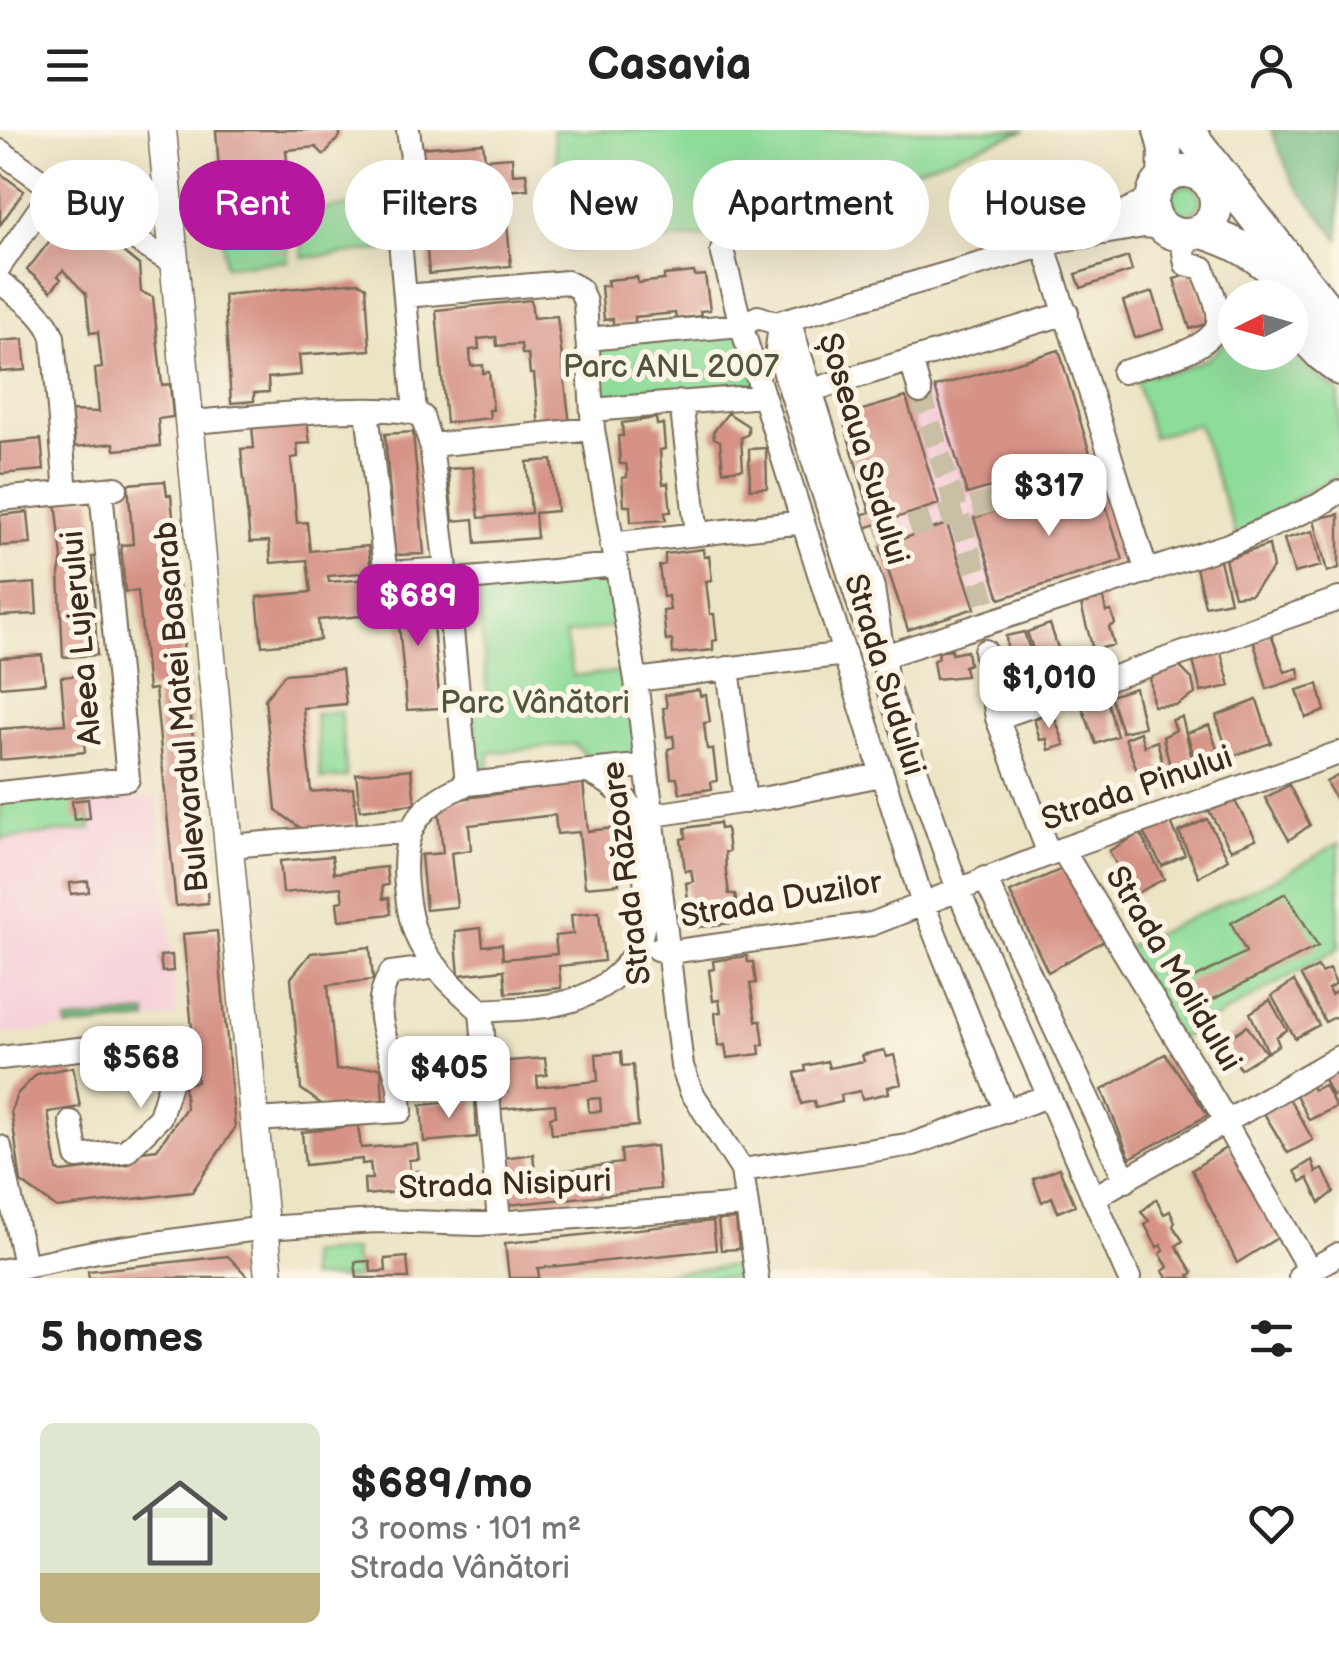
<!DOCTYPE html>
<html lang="en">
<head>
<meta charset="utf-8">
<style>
  :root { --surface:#fff; --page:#f6f6f6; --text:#222; --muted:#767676; --accent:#b5179e }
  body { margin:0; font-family:"Balsamiq Sans",sans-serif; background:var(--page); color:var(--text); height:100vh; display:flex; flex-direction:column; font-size:38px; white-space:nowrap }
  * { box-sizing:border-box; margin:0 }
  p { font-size:32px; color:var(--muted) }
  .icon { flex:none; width:55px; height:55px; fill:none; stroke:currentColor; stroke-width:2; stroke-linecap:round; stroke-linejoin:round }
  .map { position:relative; height:1148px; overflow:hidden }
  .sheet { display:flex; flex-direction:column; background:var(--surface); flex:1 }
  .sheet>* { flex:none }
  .banner { position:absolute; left:30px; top:30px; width:1280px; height:90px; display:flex; gap:20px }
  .needle { width:65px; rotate:265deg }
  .buttons { position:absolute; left:1218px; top:150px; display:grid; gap:20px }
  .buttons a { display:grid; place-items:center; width:90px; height:90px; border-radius:50%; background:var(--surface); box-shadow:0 10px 40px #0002; font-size:50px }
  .price { position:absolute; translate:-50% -85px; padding:0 22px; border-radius:20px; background:#fff; color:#222; font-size:32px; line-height:65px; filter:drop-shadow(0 2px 5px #0008) }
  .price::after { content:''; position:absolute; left:50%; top:60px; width:30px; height:22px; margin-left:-15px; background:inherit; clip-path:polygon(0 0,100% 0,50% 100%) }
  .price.on { background:var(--accent); color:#fff }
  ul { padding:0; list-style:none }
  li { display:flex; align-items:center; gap:30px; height:250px; padding:0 40px }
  li span { display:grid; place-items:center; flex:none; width:280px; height:200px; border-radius:15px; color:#555 }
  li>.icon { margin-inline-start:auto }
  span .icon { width:120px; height:120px; fill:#fffc; stroke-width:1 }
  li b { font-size:42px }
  h2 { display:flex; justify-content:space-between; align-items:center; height:120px; padding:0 40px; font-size:42px }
  .tag { padding:0 35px; border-radius:45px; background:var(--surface); box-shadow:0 10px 40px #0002; font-size:35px; line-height:90px }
  .tag.on { background:var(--accent); color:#fff }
  header { display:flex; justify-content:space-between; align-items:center; height:130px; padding:0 40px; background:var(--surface); font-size:45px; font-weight:800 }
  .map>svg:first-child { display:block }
  .built { fill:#f5cfd9 }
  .green { fill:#8edc9a; stroke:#64835c; stroke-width:2.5 }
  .forest { fill:#72bc82; stroke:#567350; stroke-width:2.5 }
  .building { fill:#d69286; fill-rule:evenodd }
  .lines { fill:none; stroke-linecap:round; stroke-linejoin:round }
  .minor-tunnel { stroke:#c8bfa4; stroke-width:22; stroke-dasharray:22 11; stroke-linecap:butt }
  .minor-casing { stroke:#796b58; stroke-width:26 }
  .major-casing { stroke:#796b58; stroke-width:31 }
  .highway-casing { stroke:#796b58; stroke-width:36 }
  .minor { stroke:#fff; stroke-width:22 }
  .major { stroke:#fff; stroke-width:28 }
  .highway { stroke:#fff; stroke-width:32 }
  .labels { text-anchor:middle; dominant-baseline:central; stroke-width:10; stroke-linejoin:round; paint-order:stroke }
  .park-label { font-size:32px; fill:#50563d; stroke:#fcf5e5 }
  .street-label { font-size:32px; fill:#3b2a1e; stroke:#fcf5e5 }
</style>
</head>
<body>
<header><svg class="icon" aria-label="menu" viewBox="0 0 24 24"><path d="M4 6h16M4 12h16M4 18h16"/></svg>Casavia<svg class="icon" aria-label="person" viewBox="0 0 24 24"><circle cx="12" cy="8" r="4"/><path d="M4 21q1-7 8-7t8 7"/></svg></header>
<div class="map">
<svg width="1339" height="1148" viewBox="0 0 1339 1148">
  <rect width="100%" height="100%" fill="#fcf5e5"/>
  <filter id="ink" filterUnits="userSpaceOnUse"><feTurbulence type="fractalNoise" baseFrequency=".01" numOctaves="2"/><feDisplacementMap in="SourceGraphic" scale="20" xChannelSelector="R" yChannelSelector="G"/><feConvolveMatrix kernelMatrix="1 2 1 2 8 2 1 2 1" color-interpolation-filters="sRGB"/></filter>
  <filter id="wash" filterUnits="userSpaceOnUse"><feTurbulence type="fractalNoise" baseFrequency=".0048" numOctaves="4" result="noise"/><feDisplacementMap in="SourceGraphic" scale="40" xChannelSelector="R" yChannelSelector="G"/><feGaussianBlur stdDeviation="2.25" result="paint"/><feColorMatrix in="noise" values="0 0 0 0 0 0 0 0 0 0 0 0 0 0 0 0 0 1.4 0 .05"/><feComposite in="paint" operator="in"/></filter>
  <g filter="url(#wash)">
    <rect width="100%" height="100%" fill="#ebe4c5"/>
    <path class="built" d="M1059,220L1123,430L908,500L874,396L862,399L870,381L842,286Z
      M128,655L130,669L159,666L177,887L0,905V670Z"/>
    <path class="green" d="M553,0H1026L731,104L568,121Z
      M1172 69a14 14 0 1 1 28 0a14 14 0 1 1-28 0Z
      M388,72L392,119L303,128L298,81Z
      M284,81L288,131L225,136L221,86Z
      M741,195L763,266L592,280L587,209Z
      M1235,207V222L1290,223L1339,263V344L1289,373L1238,411L1198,294L1153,307L1136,251L1143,244C1164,246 1190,237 1209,227C1220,221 1222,211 1235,207Z
      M613,438L621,495L565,505L573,546L629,541L641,625L589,628L574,614L489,623L490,638H478L472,572L488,569L477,453Z
      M340,581L347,647L321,649L315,584Z
      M87,660L91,699L0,709V670Z
      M1339,713V818L1178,910L1123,819L1283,745Z
      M354,1120L357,1148H309L308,1124Z
      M742,1135L745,1148H612Z"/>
    <path class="forest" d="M1271,0H1339V110L1292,50Z
      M147,883V890L67,898L66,891Z"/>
    <g id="blocks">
      <path class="building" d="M216,0H340V6L324,25L316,17L286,20L288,41L248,45L247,36L219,40Z
        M483,13L485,29L512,27L513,44L526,43L528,59L504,61L511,136L429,144L418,18Z
        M0,43L24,61L0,95Z
        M73,81L139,135L141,162L153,167L162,255L170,254L173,287L158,289L160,316L115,320L114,313L75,317L71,281L99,282L95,239L102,238L98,202L90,203L86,164L63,140L58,146L61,149L51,161L27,140Z
        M1128,127L1132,141L1081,158L1076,144Z
        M694,142L695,146L705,145L710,180L700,181L701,186L676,189L675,183L635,187V193L613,195V189L604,190L601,156H608L607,150L637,147L638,153L664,150V145Z
        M1194,143L1210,193L1190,199L1174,149Z
        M358,152L366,157L370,220L299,225L301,245L268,248L269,262L254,263V271L231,273L224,165Z
        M1153,162L1164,199L1135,208L1123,171Z
        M531,170L533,188L557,186L570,295L539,298L534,244H530L528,224H522L521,214L497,216L496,207L478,209L479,219L470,220L471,236L483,235V243L489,242L493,280H489L490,288L446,293L436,180Z
        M23,209L26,240L0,242V211Z
        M1059,220L1091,327L967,364L935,257Z
        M906,267L939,374L862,399L858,386L870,382L842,286Z
        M728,283L748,296V304L741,308L743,339L723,341L720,311L714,308L713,302Z
        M656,288L657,295L663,294L665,319L660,320L661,336L663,354L668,353L671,382H665L666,390L631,392L630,376H624L622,348L627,347V340L626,334H620L618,306H623L622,293Z
        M307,291L310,313L297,314L298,327L291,328L297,393L307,392L310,421L368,416L371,442L328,446L329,452L370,449L372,485L318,490L320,510L262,516L257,467L311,462L307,430L271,433L269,411L250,412L241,319L254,318L252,296Z
        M413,302L424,424L395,425L385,304Z
        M41,309L44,340L0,344V313Z
        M766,318L767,358L750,359L749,319Z
        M552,330L557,381L535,383L537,408L476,413L474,389L453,391L448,339L473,337L479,388L531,383L527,332Z
        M1097,348L1123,430L1000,469L974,388Z
        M165,351L167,365H171L184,510L182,529L185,557L188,556L208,773L176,776L155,559L148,560L138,461L125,462L121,415L133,414L128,354Z
        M92,367L97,426L92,427L97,525L63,527L59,444L62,429L56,370Z
        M28,382L31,414L0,416V385Z
        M1339,384V438L1327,442L1314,389Z
        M947,394L975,478L908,500L880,416Z
        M1313,401L1321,436L1294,443L1284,409Z
        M1269,415L1273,438L1251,464L1234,466L1225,429Z
        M703,419L704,427L709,426L712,450L706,451L710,484H714L717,510L713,511V520L673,524L672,510L666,511L663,481L670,480L668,466L663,467L659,436L665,434V424Z
        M1219,426L1230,471L1205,476L1195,433Z
        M35,453L37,484L0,486V456Z
        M430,459L440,578L407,580L396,462Z
        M1102,463L1106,482L1111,481L1115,494L1109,497L1114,515L1093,520L1080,471Z
        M1050,494L1063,533L1040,540L1027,502Z
        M1024,502L1035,534L1023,539L1021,532L1010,536L1003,518L1007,517L1006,506Z
        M1271,504L1285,542L1298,538L1300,548L1267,559L1253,509Z
        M952,519V524L967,521L969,534L964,536L966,546L936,549L933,531L939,528L938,522Z
        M1220,519L1230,556L1201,562L1192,527Z
        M42,525L45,553L0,557V528Z
        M1178,535L1192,549L1195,564L1177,575L1153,576L1150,546Z
        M342,539L346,574L303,578L311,662L353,658L357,694L303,700L276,680L265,569L285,544Z
        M91,544L95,591L82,592L85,622L0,630V599L65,594L61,547Z
        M1318,554L1325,581L1306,588L1297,560Z
        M1135,558L1144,597L1122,602L1110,566Z
        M699,560L700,566L706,565L710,592L704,593L707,619H713L717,651L711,652L712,659L680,663L677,648H671L668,619L674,617V612L673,606L667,607L663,578L667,577L665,565Z
        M1106,567L1117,606L1096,614L1082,577Z
        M1257,570L1271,613L1229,627L1216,586Z
        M1052,581L1065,615L1049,620L1047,609L1040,610L1034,589Z
        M1182,587L1194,637L1171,641L1163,607L1176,600L1172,590Z
        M1209,595L1219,625L1208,630L1211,634L1197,637L1187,603Z
        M1140,602L1144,616L1157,611L1162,630L1158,633L1162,645L1140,649L1125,608Z
        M411,639L415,674L360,680L356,644Z
        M1339,645V675L1326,652Z
        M583,652L588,701L613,698L619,754L585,757L579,702L557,704L555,685L469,695L471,720L451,723L457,777L426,780L421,725L443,723L438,672Z
        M1289,655L1310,695L1289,710L1265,668Z
        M1232,666L1256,709L1231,720L1208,679Z
        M88,669L90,688L74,690L72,671Z
        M1168,685L1185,725L1162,736L1141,699Z
        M1207,689L1228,729L1199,747L1179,702Z
        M719,693L720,699L726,698L729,721L725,722L726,742L729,764H735L738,785L732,786L733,793L698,797L696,785L690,786L686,753L693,751L691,740L685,741L681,709L686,708L685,698Z
        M1140,703L1164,749L1133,765L1109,721Z
        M332,726L334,743L386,737L388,755L382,756L383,769L389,768L391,784L339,790L337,772L343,771L341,757L283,763L280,731Z
        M1066,737L1107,809L1048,842L1010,762Z
        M88,751L89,762L71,764L70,753Z
        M1286,763L1318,816L1188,882L1175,858L1246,822L1231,793Z
        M599,782L604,831L559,836L561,858L506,863L504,840L459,845L455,801L481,798L483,816L502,814L503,829L557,824L555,806L573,804L571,785Z
        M217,801L235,998L192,1062L57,1078L21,1052L11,981L17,964L37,944L73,937L80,977L48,982L57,1040L62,1042L129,1034L127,1023L157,1019L186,978L184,954L197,952L183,804Z
        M370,817L373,850L328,855L336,940L381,937L383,973L328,979L301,959L291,848L311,823Z
        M172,825L173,841L162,842L160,826Z
        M747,826L748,832H753L756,853L750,854L756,891H761L764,915H759L760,924L727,928L725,915L718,916L715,883L721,882L719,870L713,871L709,840L714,839L713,831Z
        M1318,837L1321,843L1329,839L1336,854L1328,859L1331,865L1339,860V885L1325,892L1301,846Z
        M1294,851L1319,895L1295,908L1272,866Z
        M1270,870L1287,900L1276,907L1279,915L1268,922L1250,883Z
        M1247,896L1266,923L1240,939L1225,910Z
        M884,920L887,927L894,925L901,954L888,957L889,963L862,969L860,961L841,965L842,972L815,978L814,971L801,974L795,943L806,941L805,936L827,931L829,938L864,931L862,925Z
        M621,922L622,936L633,935L638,996L552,1004L550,987L556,986L555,974L501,979L499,962H507L506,949L498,950L496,932L545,928L547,945L537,946L538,957L598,951L596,924ZM600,968L601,981L589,982L588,969Z
        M1165,924L1208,985L1130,1028L1102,960Z
        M1339,936V963L1332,966L1323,947Z
        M1307,951L1313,960L1324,955L1336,977L1309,990L1293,959Z
        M1289,968L1313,1010L1288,1023L1262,980Z
        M475,969L477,1007L424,1012L421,975Z
        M358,995L361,1018L417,1014L419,1029L409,1030L410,1042L420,1041L422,1060L365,1065L364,1049H372L370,1033L362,1034V1029L305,1035L302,1002Z
        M1230,1015L1282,1105L1237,1133L1192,1040Z
        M656,1016L660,1059L508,1075L503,1028L533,1024L535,1044L622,1033L621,1020Z
        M1312,1030L1316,1042L1323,1039L1334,1062L1320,1073L1308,1048L1301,1052L1295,1041Z
        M1059,1038L1075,1075L1058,1082L1052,1067L1042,1072L1033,1049Z
        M1156,1069L1164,1084L1170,1081L1175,1092L1173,1096L1183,1111L1176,1116L1193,1143L1189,1145L1191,1148H1167L1163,1141L1168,1137L1160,1124L1164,1121L1161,1115L1157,1117L1145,1095L1149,1091L1141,1082Z
        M736,1089L739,1119L721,1120L718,1090Z
        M713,1091L716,1120L538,1138L539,1148H509L505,1113Z
        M228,1126L249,1148H89L88,1141Z
        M407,1127L409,1148H357L355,1132L370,1131L371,1142L386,1141L385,1129Z"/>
    </g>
  </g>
  <g filter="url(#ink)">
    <use href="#blocks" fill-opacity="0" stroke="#796b58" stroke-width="2.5"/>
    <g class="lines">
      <path class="minor-tunnel" d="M920,262L986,474
        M878,407L1094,339"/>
      <g class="minor-casing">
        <path id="minor" d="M408,0L412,27L397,76L415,282
          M0,21L53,59L176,135
          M1099,95L1153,67
          M1044,116L1147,442
          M722,120L741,195L923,774L1006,982
          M0,136L53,59
          M0,152C20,168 44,182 53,207L66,363
          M405,166L567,152L580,159L585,172L593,299L636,550L682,936L691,961L742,1040L757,1148
          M789,190L873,458L888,559L958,760L1129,1148
          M789,190L780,196L777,218L871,512
          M1290,199L1319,229L1339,244
          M587,209L741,195L758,187L776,193L1063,110L1144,96L1165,98
          M911,230L920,262
          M1123,242C1148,234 1214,221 1218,192C1221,177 1207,152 1203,138L1186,134L1181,104
          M812,260L1067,183
          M681,272L697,404
          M367,280L385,438L389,443L446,439
          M592,280L763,266
          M191,292C236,289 389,270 422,286L431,315L446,439L467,654
          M431,315L593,299
          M0,369L116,358
          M611,414L803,392
          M447,451L615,435
          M985,521L997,588L1049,724
          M881,527L1228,415L1319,375L1339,362
          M728,538L745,672
          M636,550L845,524
          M997,588L1339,469
          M590,643C635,663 639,690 644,735C650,789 646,832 594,861C560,880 518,878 481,881C460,862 437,842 422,817C413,802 409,783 407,765C399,706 412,677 467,654L646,635
          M0,663L128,649L101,360
          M654,685L767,668L881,645
          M230,716L409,701
          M1062,719L1227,992
          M985,748L1126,1051
          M657,819L670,822L872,794L1062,719L1339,623
          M481,881L499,1092
          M0,928L167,909L172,947L160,987L126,1021L77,1027L71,992
          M399,957C392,918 366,881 391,843L437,837
          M255,990L401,981L399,957L487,948
          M1225,993L1310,1141
          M0,1017L25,1135
          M742,1040L913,1014L1048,966
          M1093,1068L1339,927
          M0,1141L98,1121L264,1098L376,1091L478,1094L747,1075
          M1300,1146L1339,1124"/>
      </g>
      <g class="major-casing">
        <path id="major" d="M162,0L269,1148"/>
      </g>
      <g class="highway-casing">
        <path id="highway" d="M1160,0L1165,19L1164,48
          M1187,0L1339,195
          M1152 73a32 32 0 1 1 64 0a32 32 0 1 1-64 0Z
          M1199,101C1273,121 1294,164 1339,220"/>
      </g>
      <use href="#minor" class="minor"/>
      <use href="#major" class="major"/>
      <use href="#highway" class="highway"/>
    </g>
  </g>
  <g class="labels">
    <g class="park-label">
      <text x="671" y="237">Parc ANL 2007</text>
      <text x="535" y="573">Parc Vânători</text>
    </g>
    <g class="street-label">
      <text transform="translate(863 319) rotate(73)">Șoseaua Sudului</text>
      <text transform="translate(82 508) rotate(-95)">Aleea Lujerului</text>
      <text transform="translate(884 545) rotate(73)">Strada Sudului</text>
      <text transform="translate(182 577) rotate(-95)">Bulevardul Matei Basarab</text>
      <text transform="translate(1137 659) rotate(-19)">Strada Pinului</text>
      <text transform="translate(627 743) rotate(-97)">Strada Răzoare</text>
      <text transform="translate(781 770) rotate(-10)">Strada Duzilor</text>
      <text transform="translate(1173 839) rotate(59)">Strada Molidului</text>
      <text transform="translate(505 1055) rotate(-2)">Strada Nisipuri</text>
    </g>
  </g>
</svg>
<div class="buttons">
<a><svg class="needle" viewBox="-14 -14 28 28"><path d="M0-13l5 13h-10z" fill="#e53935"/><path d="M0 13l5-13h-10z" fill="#767676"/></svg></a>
</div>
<b class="price" style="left:1049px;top:409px">$317</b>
<b class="price on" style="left:418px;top:519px">$689</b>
<b class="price" style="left:1049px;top:601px">$1,010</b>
<b class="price" style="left:141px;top:981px">$568</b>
<b class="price" style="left:449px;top:991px">$405</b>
<div class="banner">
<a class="tag">Buy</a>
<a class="tag on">Rent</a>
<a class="tag">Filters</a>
<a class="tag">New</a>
<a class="tag">Apartment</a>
<a class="tag">House</a>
</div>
</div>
<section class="sheet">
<h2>5 homes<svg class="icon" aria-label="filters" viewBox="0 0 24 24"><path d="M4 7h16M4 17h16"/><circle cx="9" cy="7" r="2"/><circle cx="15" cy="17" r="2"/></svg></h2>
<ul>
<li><span style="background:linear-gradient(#dfe7d0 75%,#c2b280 0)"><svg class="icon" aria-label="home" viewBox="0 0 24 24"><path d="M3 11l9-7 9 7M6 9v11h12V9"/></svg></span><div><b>$689/mo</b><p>3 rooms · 101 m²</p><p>Strada Vânători</p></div><svg class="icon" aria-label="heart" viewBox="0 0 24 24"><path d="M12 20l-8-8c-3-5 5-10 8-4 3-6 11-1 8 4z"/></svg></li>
</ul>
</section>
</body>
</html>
